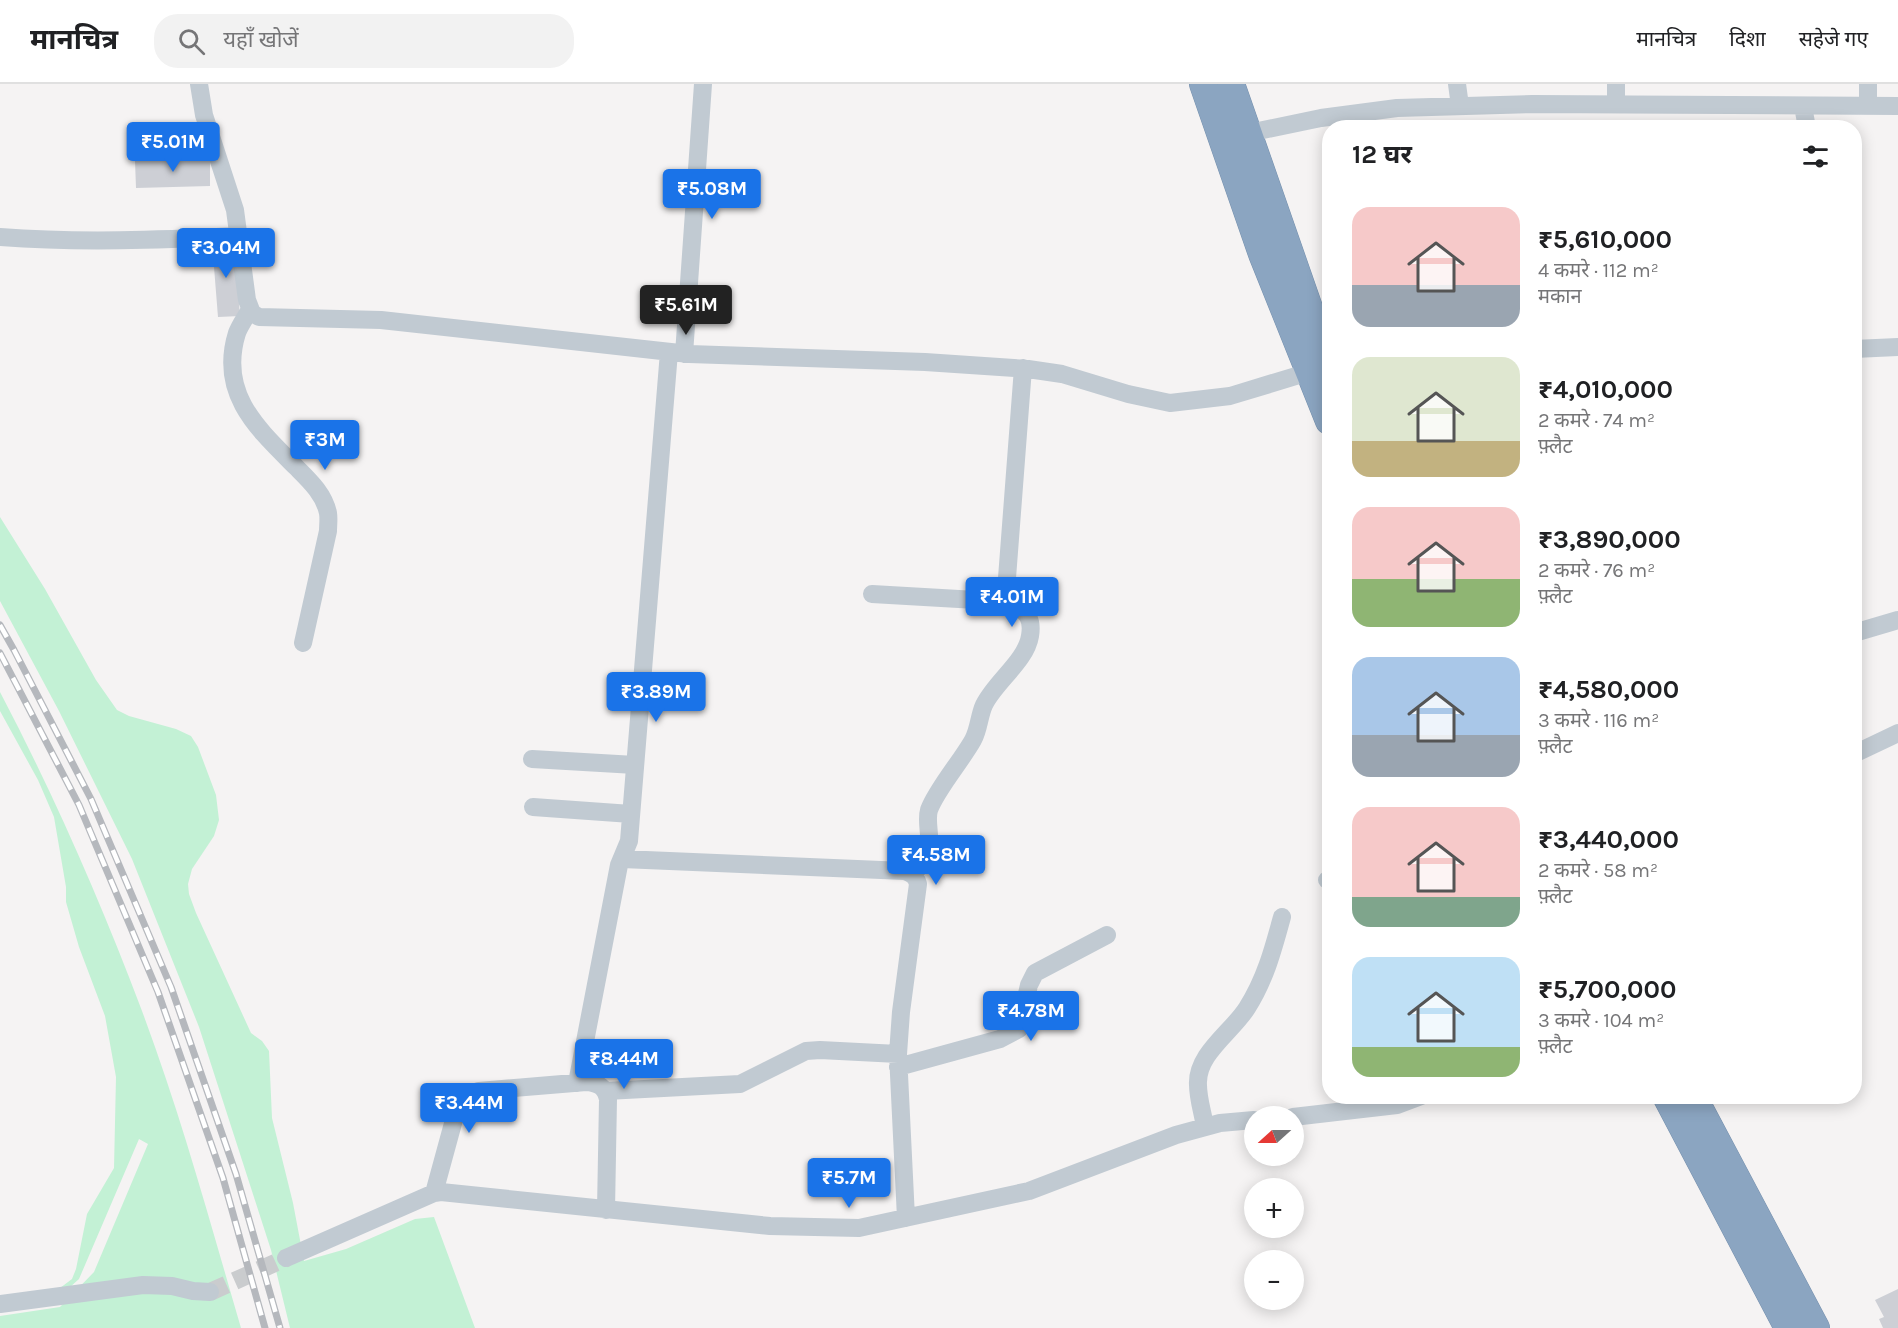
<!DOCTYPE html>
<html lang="hi">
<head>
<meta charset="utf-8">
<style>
  :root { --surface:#fff; --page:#f2f2f2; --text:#202124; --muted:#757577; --line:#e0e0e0; --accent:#1a73e8 }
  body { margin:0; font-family:Karla,"Noto Sans Devanagari",sans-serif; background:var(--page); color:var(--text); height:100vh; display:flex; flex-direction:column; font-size:22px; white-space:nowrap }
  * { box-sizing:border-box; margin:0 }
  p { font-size:20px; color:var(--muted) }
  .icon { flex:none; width:33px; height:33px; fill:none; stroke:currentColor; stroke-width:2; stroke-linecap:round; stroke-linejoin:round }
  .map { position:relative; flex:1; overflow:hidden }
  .drawer { position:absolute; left:1322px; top:36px; width:540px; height:984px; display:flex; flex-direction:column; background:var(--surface); border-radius:24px; box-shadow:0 3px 15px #0003 }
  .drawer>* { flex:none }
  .needle { width:39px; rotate:249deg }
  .fabs { position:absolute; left:1244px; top:1022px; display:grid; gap:12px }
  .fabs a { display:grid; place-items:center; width:60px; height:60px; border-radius:50%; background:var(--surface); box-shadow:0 3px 15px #0003; font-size:30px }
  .price { position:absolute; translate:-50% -51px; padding:0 14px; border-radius:6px; background:var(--accent); color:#fff; font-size:20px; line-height:39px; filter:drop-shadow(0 2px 3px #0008) }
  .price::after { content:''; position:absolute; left:50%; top:36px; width:18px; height:14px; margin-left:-9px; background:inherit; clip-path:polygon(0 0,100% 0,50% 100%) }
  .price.selected { background:#222; color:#fff }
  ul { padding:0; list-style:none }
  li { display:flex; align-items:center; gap:18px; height:150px; padding:0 30px }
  li span { display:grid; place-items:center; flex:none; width:168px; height:120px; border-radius:18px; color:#555 }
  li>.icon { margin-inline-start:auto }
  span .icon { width:72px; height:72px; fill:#fffc; stroke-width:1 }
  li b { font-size:26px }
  h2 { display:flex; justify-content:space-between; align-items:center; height:72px; padding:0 30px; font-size:26px }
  header { display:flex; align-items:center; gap:36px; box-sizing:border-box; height:84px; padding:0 30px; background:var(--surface); border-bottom:2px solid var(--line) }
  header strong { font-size:28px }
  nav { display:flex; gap:33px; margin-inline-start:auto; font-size:21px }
  .search { width:420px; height:54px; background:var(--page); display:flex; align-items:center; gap:15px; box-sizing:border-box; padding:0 21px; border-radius:24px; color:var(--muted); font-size:22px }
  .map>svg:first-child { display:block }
  .green { fill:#c3f1d5 }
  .building { fill:#cdcfd5 }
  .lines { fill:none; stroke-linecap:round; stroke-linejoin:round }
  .minor-tunnel { stroke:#caccce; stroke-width:18; stroke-dasharray:18 9; stroke-linecap:butt }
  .highway-casing { stroke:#7690ad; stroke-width:28 }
  .minor { stroke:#c1cad2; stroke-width:18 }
  .highway { stroke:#8ba5c1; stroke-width:27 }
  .rail-casing { stroke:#b5b8bd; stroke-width:7 }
  .rail { stroke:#fff; stroke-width:4.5; stroke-dasharray:14; stroke-linecap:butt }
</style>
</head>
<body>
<header>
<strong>मानचित्र</strong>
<div class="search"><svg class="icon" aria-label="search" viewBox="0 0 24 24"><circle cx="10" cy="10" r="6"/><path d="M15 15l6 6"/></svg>यहाँ खोजें</div>
<nav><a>मानचित्र</a><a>दिशा</a><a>सहेजे गए</a></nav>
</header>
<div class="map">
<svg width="1898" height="1244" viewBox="0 0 1898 1244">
  <rect width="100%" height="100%" fill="#f5f3f3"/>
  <path class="green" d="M0,433L45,505L96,596L117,626L129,632L176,645L191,652L198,663L216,711L219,736L214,752L192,785L188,800L189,810L196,829L251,949L262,957L269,967L272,1034L293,1119L304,1177L346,1165L415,1135L434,1133L475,1244H290L271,1166L199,943L132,775L59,627L0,517Z
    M0,608C54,711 101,818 142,927C181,1031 210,1138 241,1244H0V1232L60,1223L94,1188L148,1060L139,1055L79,1195L59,1213L60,1204L72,1195L76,1185L87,1130L114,1084L116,993L105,932L79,863L66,818V803L54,733L38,696L0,627Z"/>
  <path class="building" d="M210,75V102L136,104L135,77Z
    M234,157L240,232L218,233L212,158Z
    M1898,1205V1244H1883L1879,1235L1884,1233L1875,1216Z"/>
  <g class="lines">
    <path class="minor-tunnel" d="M210,1208L286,1174"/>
    <g class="highway-casing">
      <path id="highway" d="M1203,0L1262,170L1329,337
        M1231,0L1329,281
        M1666,1012L1788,1244
        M1693,1012L1816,1244"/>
    </g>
    <path class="minor" d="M199,0L204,31L235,126L247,216L252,229L259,233L381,236L689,270L925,278L1028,285L1062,290L1128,310L1170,319L1230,312L1319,285
      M1457,0L1460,22
      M1616,20V0
      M1803,22L1807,44
      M1868,22V0
      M1239,51L1321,34L1397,24L1532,20L1898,22
      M0,153C80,159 159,156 239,152
      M250,225C246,233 240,241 237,249C218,310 258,345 297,384C310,397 324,410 328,429C329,435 328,441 328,447L303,559
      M1854,265L1898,263
      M684,270L703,0
      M872,510L1011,518
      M1854,549L1898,536
      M1854,670L1898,649
      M532,675L635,681
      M533,723L631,730
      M622,775L905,787C912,790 916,792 918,800L901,928L898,970L906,1134
      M914,791C919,781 929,770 929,758C930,748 926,736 929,726C936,706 962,676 973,656C979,645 979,632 984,621C995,598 1026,577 1030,552C1035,522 1012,527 1006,507L1023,284
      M1327,796H1329
      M898,983L1000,955L1019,945L1029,901L1035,889L1107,851
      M577,999L619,781L629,757L669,268
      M606,1007L740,1000L806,967L820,966L898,970
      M1293,1033L1397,1021L1421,1012
      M1205,1043C1203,1029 1198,1015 1198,1001C1196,970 1232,948 1247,924C1265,896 1273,866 1282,833
      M434,1109L458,1021L466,1012L479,1007L586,998C599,999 605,1003 608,1015L606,1126
      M286,1174L434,1109L441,1108L770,1142L859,1144L1029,1107L1176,1051L1220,1039L1254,1036
      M0,1220L143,1201L172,1202L193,1207L210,1208"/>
    <use href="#highway" class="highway"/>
    <g class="rail-casing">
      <path id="rail" d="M0,541L14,566L91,715L171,903L236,1090L280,1244
        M0,569L79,721L158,908L223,1094L265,1244"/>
    </g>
    <use href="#rail" class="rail"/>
  </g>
</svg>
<div class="fabs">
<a><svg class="needle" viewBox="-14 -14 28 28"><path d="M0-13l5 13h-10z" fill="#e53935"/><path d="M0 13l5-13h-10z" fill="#757577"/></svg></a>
<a>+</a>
<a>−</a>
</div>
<b class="price" style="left:173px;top:89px">₹5.01M</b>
<b class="price" style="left:712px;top:136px">₹5.08M</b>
<b class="price" style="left:226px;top:195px">₹3.04M</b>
<b class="price selected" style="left:686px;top:252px">₹5.61M</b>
<b class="price" style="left:325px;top:387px">₹3M</b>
<b class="price" style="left:1012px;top:544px">₹4.01M</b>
<b class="price" style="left:656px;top:639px">₹3.89M</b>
<b class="price" style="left:936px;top:802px">₹4.58M</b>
<b class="price" style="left:1031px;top:958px">₹4.78M</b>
<b class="price" style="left:624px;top:1006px">₹8.44M</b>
<b class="price" style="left:469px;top:1050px">₹3.44M</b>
<b class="price" style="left:849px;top:1125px">₹5.7M</b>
<section class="drawer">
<h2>12 घर<svg class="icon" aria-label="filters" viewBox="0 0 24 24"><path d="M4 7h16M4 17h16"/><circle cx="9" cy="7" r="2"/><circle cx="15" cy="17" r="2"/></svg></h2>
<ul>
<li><span style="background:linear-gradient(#f6c9c9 65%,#9aa5b1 0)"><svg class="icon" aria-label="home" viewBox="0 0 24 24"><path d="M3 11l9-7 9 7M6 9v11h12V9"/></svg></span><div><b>₹5,610,000</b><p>4 कमरे · 112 m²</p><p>मकान</p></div></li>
<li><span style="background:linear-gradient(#dfe7d0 70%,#c2b280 0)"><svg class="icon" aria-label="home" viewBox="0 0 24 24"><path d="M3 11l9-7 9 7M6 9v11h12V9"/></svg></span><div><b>₹4,010,000</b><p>2 कमरे · 74 m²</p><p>फ़्लैट</p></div></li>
<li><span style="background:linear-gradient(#f6c9c9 60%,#8fb573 0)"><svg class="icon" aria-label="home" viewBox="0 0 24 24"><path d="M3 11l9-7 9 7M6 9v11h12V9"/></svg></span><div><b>₹3,890,000</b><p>2 कमरे · 76 m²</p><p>फ़्लैट</p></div></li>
<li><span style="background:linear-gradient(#a9c7e8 65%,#9aa5b1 0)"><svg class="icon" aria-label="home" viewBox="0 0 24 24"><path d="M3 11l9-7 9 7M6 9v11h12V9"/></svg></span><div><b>₹4,580,000</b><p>3 कमरे · 116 m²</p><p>फ़्लैट</p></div></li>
<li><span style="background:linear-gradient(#f6c9c9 75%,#7fa58c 0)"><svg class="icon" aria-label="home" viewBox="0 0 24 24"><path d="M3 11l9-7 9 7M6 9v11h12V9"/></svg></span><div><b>₹3,440,000</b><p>2 कमरे · 58 m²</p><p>फ़्लैट</p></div></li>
<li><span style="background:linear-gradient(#bfe0f5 75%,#8fb573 0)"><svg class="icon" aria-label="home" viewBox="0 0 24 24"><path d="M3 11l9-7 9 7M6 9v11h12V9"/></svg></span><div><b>₹5,700,000</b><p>3 कमरे · 104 m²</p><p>फ़्लैट</p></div></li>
</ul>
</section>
</div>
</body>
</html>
